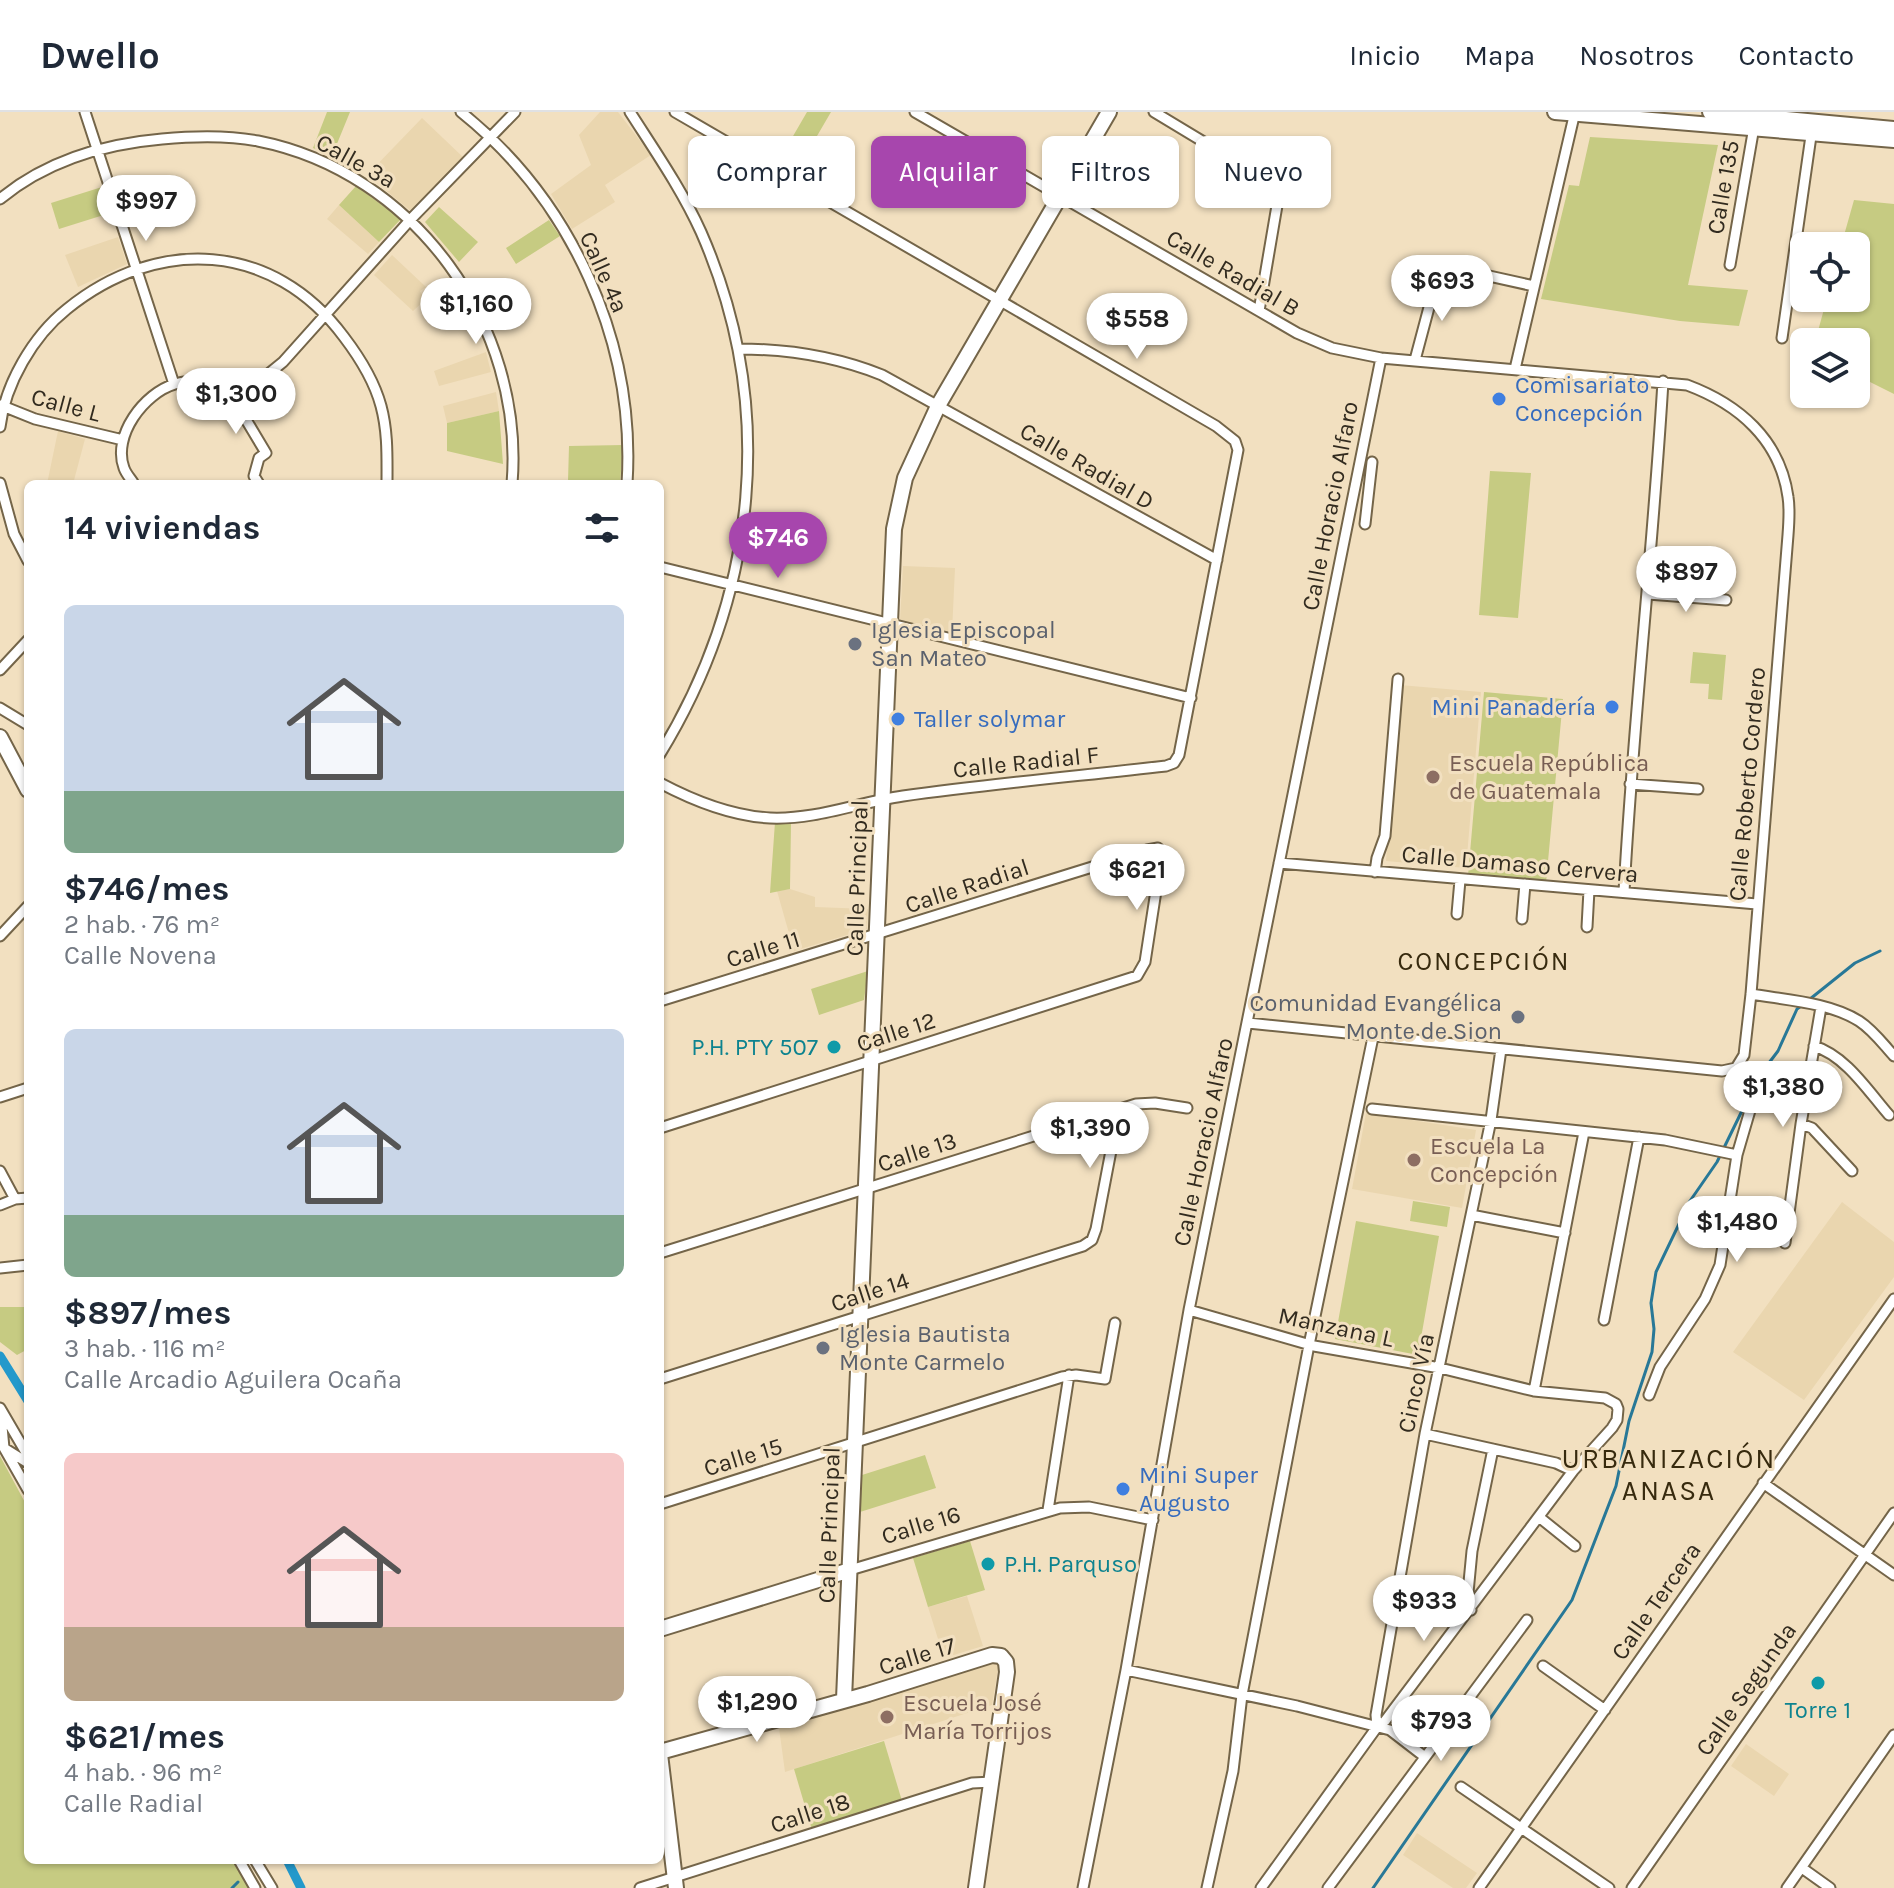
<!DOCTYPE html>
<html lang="es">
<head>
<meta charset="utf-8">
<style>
  :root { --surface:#fff; --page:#f2f2f3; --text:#1f2937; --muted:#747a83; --line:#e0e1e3; --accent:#a746ad }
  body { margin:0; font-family:Karla,sans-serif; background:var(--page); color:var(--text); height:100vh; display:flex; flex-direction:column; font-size:30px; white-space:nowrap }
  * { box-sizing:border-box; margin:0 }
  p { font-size:26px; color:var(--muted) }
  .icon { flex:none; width:44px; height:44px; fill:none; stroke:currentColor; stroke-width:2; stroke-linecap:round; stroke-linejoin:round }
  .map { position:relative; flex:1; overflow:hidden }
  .panel { position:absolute; left:24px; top:368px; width:640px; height:1384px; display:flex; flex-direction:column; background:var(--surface); border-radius:12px; box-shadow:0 2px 6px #0004 }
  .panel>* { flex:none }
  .banner { position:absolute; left:688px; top:24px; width:760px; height:72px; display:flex; gap:16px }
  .tools { position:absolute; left:1790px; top:120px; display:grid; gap:16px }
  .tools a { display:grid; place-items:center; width:80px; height:80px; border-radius:12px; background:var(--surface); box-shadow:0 2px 6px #0004; font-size:40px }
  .price { position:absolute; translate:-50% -68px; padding:0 18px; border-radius:28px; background:#fff; color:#222; font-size:26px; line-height:52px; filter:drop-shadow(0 2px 4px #0008) }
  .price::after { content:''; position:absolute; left:50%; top:48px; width:24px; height:18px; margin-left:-12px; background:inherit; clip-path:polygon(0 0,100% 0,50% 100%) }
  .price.current { background:var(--accent); color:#fff }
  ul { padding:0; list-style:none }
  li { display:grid; align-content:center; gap:16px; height:424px; padding:0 40px }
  li span { display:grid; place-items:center; height:248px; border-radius:12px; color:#555 }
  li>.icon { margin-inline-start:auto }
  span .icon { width:144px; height:144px; fill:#fffc; stroke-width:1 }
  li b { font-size:34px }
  h2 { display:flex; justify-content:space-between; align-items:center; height:96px; padding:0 40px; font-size:34px }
  .tag { padding:0 28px; border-radius:12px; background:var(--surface); box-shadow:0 2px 6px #0004; font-size:28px; line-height:72px }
  .tag.current { background:var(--accent); color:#fff }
  header { display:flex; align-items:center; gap:48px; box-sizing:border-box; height:112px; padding:0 40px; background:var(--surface); border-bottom:2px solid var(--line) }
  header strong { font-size:38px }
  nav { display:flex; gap:44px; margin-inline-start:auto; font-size:28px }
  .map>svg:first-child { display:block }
  .built { fill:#ead6af }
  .green { fill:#c6cb82 }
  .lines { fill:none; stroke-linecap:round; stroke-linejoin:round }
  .stream { stroke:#287897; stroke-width:3 }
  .canal { stroke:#2499cb; stroke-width:9 }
  .street-casing { stroke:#746549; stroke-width:13 }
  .secondary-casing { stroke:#746549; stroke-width:18 }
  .street { stroke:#fff; stroke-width:9 }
  .secondary { stroke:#fff; stroke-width:14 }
  .shop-dot { fill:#3f7fe0; stroke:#f2e0c0; stroke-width:3 }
  .worship-dot { fill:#6b7280; stroke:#f2e0c0; stroke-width:3 }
  .education-dot { fill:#8d6e63; stroke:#f2e0c0; stroke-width:3 }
  .culture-dot { fill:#0f9aa8; stroke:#f2e0c0; stroke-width:3 }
  .labels { text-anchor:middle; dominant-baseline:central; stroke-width:6; stroke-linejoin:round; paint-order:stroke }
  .street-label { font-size:24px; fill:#322b1f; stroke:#f2e0c0 }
  .shop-label { font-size:24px; fill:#366cbe; stroke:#f2e0c0; text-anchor:start }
  .worship-label { font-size:24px; fill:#5b616d; stroke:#f2e0c0; text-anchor:start }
  .education-label { font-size:24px; fill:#785e54; stroke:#f2e0c0; text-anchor:start }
  .culture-label { font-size:24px; fill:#0d838f; stroke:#f2e0c0; text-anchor:end }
  .neighbourhood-label { font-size:26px; letter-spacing:2px; fill:#372a0e; stroke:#f2e0c0 }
  .quarter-label { font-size:28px; letter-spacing:2px; fill:#372a0e; stroke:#f2e0c0 }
</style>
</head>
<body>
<header>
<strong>Dwello</strong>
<nav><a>Inicio</a><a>Mapa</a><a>Nosotros</a><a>Contacto</a></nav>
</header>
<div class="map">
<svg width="1894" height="1776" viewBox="0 0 1894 1776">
  <rect width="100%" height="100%" fill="#f2e0c0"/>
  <path class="built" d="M600,0H618L651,43L605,73L615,90L572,117L551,82L591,53L579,23Z
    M422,6L464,46L412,100L367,63Z
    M339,93L379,130L368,142L327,107Z
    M118,125L127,152L78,175L65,143Z
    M392,143L426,175L420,179L425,188L413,199L374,163Z
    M486,240L491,260L439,274L434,259Z
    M496,280L499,299L447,311L443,294Z
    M58,319L85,327L73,372H47Z
    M903,454L955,456L952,520L900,509Z
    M1400,573L1481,580L1466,756L1386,749Z
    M790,777L815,785V795L868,797L867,817L794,839L777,779Z
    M1366,1001L1476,1018L1462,1096L1352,1077Z
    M1842,1090L1894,1130V1165L1804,1288L1733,1240Z
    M967,1484L983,1534L944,1546L928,1495Z
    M994,1548L999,1551L992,1593L785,1660L779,1616Z
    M1746,1632L1789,1662L1774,1684L1731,1654Z
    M1417,1721L1477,1761L1466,1776H1453L1403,1743Z"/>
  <path class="green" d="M327,0H350L332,44L313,36Z
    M807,0H831L796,60L778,50Z
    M1590,25L1718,33L1688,173L1748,178L1739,214L1680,209L1541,187L1569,73L1579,74Z
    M356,74L401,107L379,130L339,93Z
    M102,75L110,101L59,117L51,91Z
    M1854,88L1894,92V282L1856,263V230H1815L1827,186H1856V134H1841Z
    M439,95L478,130L459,150L425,110Z
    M549,108L560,124L516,152L506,136Z
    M499,299L503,352L447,339V311Z
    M623,333L620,372H580L568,369L569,334Z
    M1490,359L1531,361L1518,506L1479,503Z
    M1693,540L1726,543L1722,588L1708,587L1709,572L1690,571Z
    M1484,580L1563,587L1546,771L1468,764Z
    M775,710L791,711L790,777L770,781Z
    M868,859L864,888L819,903L811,877Z
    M1413,1089L1450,1095L1447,1115L1410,1109Z
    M1356,1109L1439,1124L1418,1243L1335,1227Z
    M0,1195H28V1237L17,1243L0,1230Z
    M925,1343L936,1376L860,1400L862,1363Z
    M0,1344L28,1396V1748H234L250,1776H0Z
    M970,1429L985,1478L928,1495L913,1446Z
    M884,1629L902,1689L812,1718L794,1657Z"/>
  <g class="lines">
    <path class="stream" d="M1810,887L1855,851L1880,839
      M232,1776L238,1770
      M1373,1776L1572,1488L1616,1374L1629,1309L1652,1240L1654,1217L1651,1191L1656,1160L1690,1089L1717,1050L1759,964L1778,939L1797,897L1804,892"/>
    <path class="canal" d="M0,1244L28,1289
      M287,1748L301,1776"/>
    <g class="street-casing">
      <path id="street" d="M85,0L174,272
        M461,0C572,89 636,230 627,372
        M630,0C655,39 682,78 701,120C777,293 758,482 660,642
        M915,0L1297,221L1332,236L1381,246L1687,273C1738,292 1780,327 1788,385C1790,397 1789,410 1788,423L1751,882L1744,943L1736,956
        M1154,0L1280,76L1259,199
        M0,87C46,49 103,32 162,27C194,24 227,23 258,29C415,60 525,214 512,372
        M1730,153L1754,15
        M1782,226L1812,17
        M739,237C787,237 837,245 882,263L1217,448
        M1415,248L1436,169L1443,161L1453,156L1534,174
        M1515,257L1575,0
        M257,267L258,279L245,292L242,301L266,341L259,346L254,364L259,372
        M0,293L35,307L123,328
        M0,315C5,272 33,224 67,197C157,124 273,129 344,225C360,246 374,268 381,294C388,320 387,345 387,372
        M0,371L14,422L28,449
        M134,372C131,367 126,362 124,356C112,324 144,281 175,272C200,265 231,269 257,267L267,263L283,250L411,107L515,0
        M1365,412L1372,350
        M660,455L1191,586
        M1648,482L1726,488
        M0,558L28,528
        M0,596L28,613
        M660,671C694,689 731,704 770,706C816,708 859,690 903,684C990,672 1078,664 1166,654L1174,651L1179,643L1238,338L1235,329L1216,314L675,0
        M1630,672L1698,677
        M1279,751L1757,792
        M1375,760L1377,746L1385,724L1398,567
        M1624,780C1633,609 1653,440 1663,269
        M1457,802L1460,768
        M1522,807L1525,772
        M1587,815L1589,778
        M0,824L28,794
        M1751,882C1785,888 1829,890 1859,909C1873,918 1883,932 1894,944
        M660,889L1147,738L1158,736L1162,740L1145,850L1137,864L660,1016
        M1248,911L1722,959L1736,956
        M1814,934C1846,944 1868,979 1889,1003
        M1736,956L1741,981
        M0,985L28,976
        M1372,997L1665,1028L1737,1043
        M1801,1012L1812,1016L1852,1059
        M0,1059L15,1087
        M0,1093L15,1087L28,1086
        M1471,1103L1565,1121
        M1785,1131L1801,1012L1821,895
        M660,1141L1136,992L1155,991L1187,996
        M0,1156L28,1153
        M1189,1198L1314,1234L1440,1256L1534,1279L1605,1286L1616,1292L1618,1297L1617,1308L1612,1316L1573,1359L1385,1609L1377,1615L1261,1776
        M1604,1208L1639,1025
        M660,1267L1083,1134L1092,1128L1096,1117L1119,997
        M1534,1279L1584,1020
        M1649,1283L1660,1255L1705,1187L1720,1153L1737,1043L1751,995
        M0,1296L28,1344
        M1,1304L4,1336
        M1425,1322L1556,1351L1573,1359
        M0,1329L28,1378
        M4,1336L28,1351
        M1763,1371L1894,1463
        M660,1392L1062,1265L1076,1263L1105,1267L1115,1211
        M1048,1398L1069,1263
        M1539,1405L1575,1434
        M850,1458L1060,1396L1089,1395L1153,1408
        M1471,1498L1467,1491L1472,1439L1493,1337
        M1543,1554L1605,1598
        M1126,1558L1297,1594L1390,1618L1425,1645
        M1377,1615L1376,1603L1425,1322L1491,1008L1501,937
        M1461,1675L1609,1776
        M239,1748L255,1776
        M255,1748L272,1776
        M1802,1756L1830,1776
        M640,1776L972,1671L993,1670
        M1083,1776L1126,1558L1189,1198L1381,246
        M1207,1776L1233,1659L1242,1583L1309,1233L1373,925
        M1328,1776L1527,1508
        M1479,1776L1894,1187
        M1632,1776L1894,1401
        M1787,1776L1894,1623"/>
    </g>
    <g class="secondary-casing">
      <path id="secondary" d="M1555,0L1894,28
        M1710,0L1894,17
        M0,625L28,678
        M660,1517L850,1458
        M844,1587L894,417L905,366L939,292L1109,0
        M660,1640L868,1582L992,1543L1001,1544L1006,1550L1007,1560L976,1776
        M660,1642L676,1776"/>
    </g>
    <use href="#street" class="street"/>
    <use href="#secondary" class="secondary"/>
  </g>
  <g class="shop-dot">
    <circle cx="1499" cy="287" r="8"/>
    <circle cx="1612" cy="595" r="8"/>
    <circle cx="898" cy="607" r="8"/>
    <circle cx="1123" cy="1377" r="8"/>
  </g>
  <g class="worship-dot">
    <circle cx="855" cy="532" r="8"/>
    <circle cx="1518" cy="905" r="8"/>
    <circle cx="823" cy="1236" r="8"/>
  </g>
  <g class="education-dot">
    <circle cx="1433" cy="665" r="8"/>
    <circle cx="1414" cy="1048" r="8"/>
    <circle cx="887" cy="1605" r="8"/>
  </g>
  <g class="culture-dot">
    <circle cx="834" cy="935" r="8"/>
    <circle cx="988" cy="1452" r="8"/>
    <circle cx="1818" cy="1571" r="8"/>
  </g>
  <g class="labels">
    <g class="street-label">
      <text transform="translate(356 49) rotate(29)">Calle 3a</text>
      <text transform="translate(1723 75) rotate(-80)">Calle 135</text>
      <text transform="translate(604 160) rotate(66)">Calle 4a</text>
      <text transform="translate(1233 161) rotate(30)">Calle Radial B</text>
      <text transform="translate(66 293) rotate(15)">Calle L</text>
      <text transform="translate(1087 354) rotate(30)">Calle Radial D</text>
      <text transform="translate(1330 394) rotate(-79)">Calle Horacio Alfaro</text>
      <text transform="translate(1026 650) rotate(-6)">Calle Radial F</text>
      <text transform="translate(1747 672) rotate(-85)">Calle Roberto Cordero</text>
      <text transform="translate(1520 752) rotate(5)">Calle Damaso Cervera</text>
      <text transform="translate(857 766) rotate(-88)">Calle Principal</text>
      <text transform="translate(967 774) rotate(-18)">Calle Radial</text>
      <text transform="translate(763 837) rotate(-17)">Calle 11</text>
      <text transform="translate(896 920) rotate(-18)">Calle 12</text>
      <text transform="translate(1203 1030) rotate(-78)">Calle Horacio Alfaro</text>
      <text transform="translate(917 1040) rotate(-18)">Calle 13</text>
      <text transform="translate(870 1180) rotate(-18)">Calle 14</text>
      <text transform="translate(1336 1215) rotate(12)">Manzana L</text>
      <text transform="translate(1416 1271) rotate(-78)">Cinco Vía</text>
      <text transform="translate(743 1345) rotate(-17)">Calle 15</text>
      <text transform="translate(829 1413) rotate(-88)">Calle Principal</text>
      <text transform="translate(921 1413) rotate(-17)">Calle 16</text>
      <text transform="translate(1656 1489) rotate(-55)">Calle Tercera</text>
      <text transform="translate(917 1544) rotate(-17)">Calle 17</text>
      <text transform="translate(1746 1577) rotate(-55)">Calle Segunda</text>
      <text transform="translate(810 1701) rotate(-18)">Calle 18</text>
    </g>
    <g class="shop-label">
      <text x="1515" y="273">Comisariato<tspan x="1515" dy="28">Concepción</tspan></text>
      <text x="1596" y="595" text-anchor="end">Mini Panadería</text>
      <text x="914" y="607">Taller solymar</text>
      <text x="1139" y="1363">Mini Super<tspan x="1139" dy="28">Augusto</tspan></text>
    </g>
    <g class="worship-label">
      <text x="871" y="518">Iglesia Episcopal<tspan x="871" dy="28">San Mateo</tspan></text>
      <text x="1502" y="891" text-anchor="end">Comunidad Evangélica<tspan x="1502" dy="28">Monte de Sion</tspan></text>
      <text x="839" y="1222">Iglesia Bautista<tspan x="839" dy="28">Monte Carmelo</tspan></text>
    </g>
    <g class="education-label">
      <text x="1449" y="651">Escuela República<tspan x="1449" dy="28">de Guatemala</tspan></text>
      <text x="1430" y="1034">Escuela La<tspan x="1430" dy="28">Concepción</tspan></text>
      <text x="903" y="1591">Escuela José<tspan x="903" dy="28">María Torrijos</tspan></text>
    </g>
    <g class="culture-label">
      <text x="818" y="935">P.H. PTY 507</text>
      <text x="1004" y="1452" text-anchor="start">P.H. Parquso</text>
      <text x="1818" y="1598" text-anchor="middle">Torre 1</text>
    </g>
    <g class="neighbourhood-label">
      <text x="1484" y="849">CONCEPCIÓN</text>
    </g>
    <g class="quarter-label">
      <text x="1669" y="1346">URBANIZACIÓN<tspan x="1669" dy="32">ANASA</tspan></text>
    </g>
  </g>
</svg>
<div class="tools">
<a><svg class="icon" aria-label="locate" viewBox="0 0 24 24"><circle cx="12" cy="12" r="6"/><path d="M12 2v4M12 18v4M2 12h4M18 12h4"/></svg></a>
<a><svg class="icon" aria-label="layers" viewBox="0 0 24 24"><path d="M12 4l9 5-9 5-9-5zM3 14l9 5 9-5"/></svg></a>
</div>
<b class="price" style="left:146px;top:131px">$997</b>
<b class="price" style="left:1442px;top:211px">$693</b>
<b class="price" style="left:476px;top:234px">$1,160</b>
<b class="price" style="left:1137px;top:249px">$558</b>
<b class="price" style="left:236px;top:324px">$1,300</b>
<b class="price current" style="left:778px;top:468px">$746</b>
<b class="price" style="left:1686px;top:502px">$897</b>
<b class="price" style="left:1137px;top:800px">$621</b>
<b class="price" style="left:1783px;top:1017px">$1,380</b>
<b class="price" style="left:1090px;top:1058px">$1,390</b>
<b class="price" style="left:1737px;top:1152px">$1,480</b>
<b class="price" style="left:1424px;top:1531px">$933</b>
<b class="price" style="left:757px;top:1632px">$1,290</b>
<b class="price" style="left:1441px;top:1651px">$793</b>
<div class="banner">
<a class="tag">Comprar</a>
<a class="tag current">Alquilar</a>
<a class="tag">Filtros</a>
<a class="tag">Nuevo</a>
</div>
<section class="panel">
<h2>14 viviendas<svg class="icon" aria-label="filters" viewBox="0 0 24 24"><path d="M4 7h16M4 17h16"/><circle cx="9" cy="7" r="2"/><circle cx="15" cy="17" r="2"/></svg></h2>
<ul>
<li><span style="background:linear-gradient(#c9d6e8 75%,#7fa58c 0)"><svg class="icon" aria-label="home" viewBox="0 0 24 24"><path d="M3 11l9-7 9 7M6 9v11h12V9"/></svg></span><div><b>$746/mes</b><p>2 hab. · 76 m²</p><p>Calle Novena</p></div></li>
<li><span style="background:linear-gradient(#c9d6e8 75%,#7fa58c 0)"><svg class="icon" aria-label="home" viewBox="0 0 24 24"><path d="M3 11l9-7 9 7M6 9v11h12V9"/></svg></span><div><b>$897/mes</b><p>3 hab. · 116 m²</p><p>Calle Arcadio Aguilera Ocaña</p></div></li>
<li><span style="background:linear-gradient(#f6c9c9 70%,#b9a48a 0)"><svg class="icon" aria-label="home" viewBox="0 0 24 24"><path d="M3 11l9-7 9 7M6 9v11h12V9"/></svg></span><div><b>$621/mes</b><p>4 hab. · 96 m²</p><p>Calle Radial</p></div></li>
</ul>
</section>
</div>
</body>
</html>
